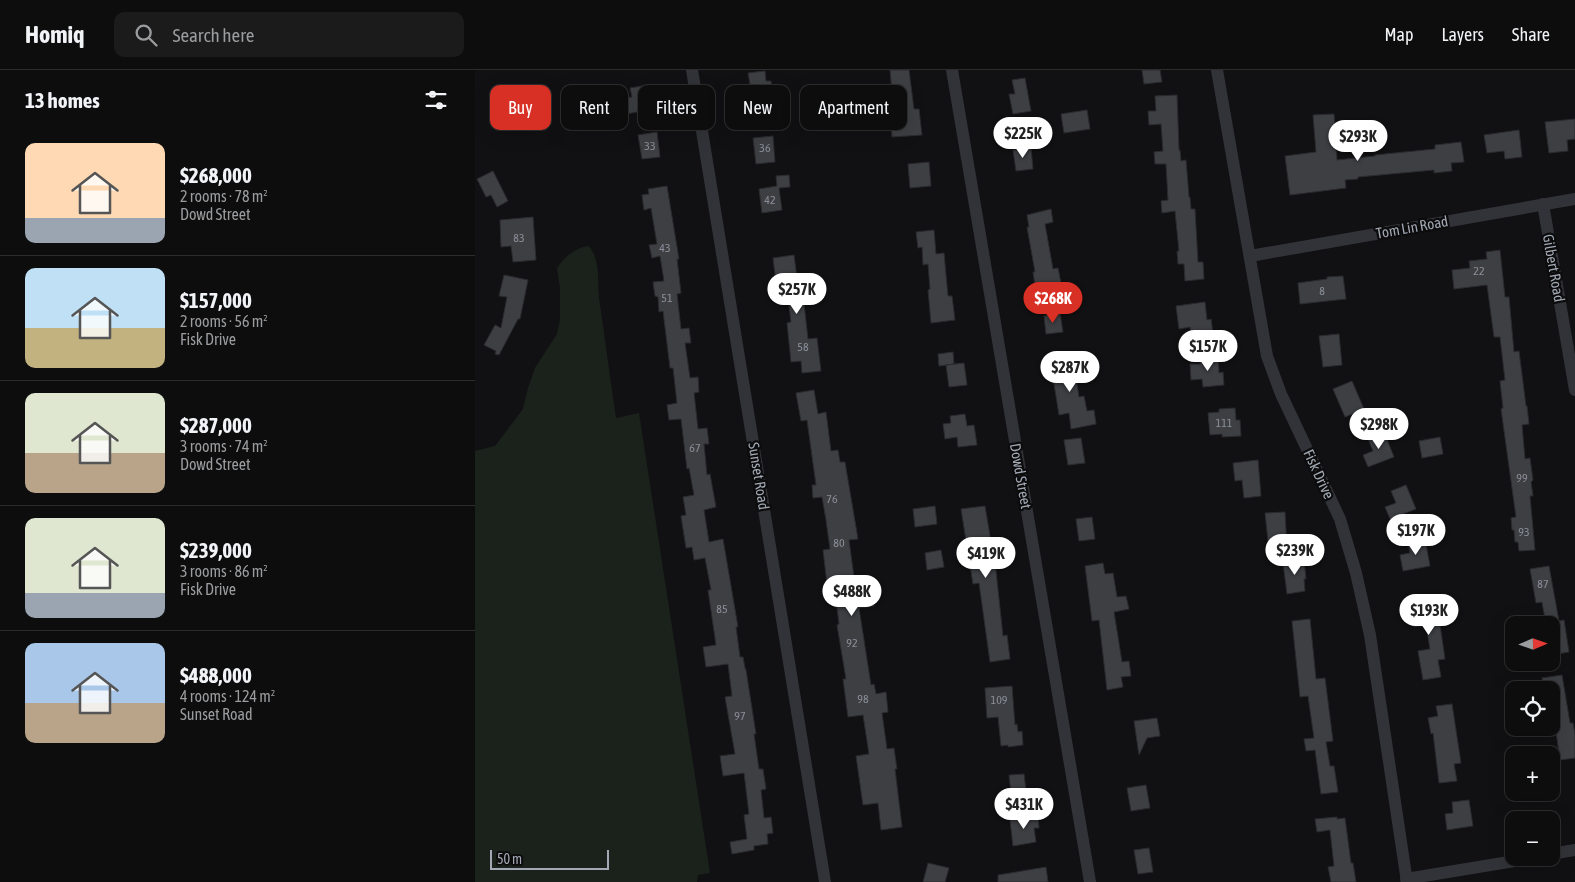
<!DOCTYPE html>
<html lang="en">
<head>
<meta charset="utf-8">
<style>
  :root { --surface:#0d0d0e; --page:#1b1b1c; --text:#f1f3f6; --muted:#9a9c9e; --line:#2d2d2e; --accent:#d93025 }
  body { margin:0; font-family:"Asap Condensed",sans-serif; background:var(--page); color:var(--text); height:100vh; display:flex; flex-direction:column; font-size:19px; white-space:nowrap }
  * { box-sizing:border-box; margin:0 }
  p { font-size:16px; color:var(--muted) }
  .icon { flex:none; width:28px; height:28px; fill:none; stroke:currentColor; stroke-width:2; stroke-linecap:round; stroke-linejoin:round }
  .map { position:relative; flex:1; overflow:hidden }
  .details { display:flex; flex-direction:column; background:var(--surface); width:475px }
  .details>* { flex:none }
  .hud { position:absolute; left:15px; top:15px; width:475px; height:45px; display:flex; gap:10px }
  .needle { width:32px; rotate:88deg }
  .buttons { position:absolute; left:1030px; top:546px; display:grid; gap:10px }
  .buttons a { display:grid; place-items:center; width:55px; height:55px; border-radius:10px; background:var(--surface); box-shadow:0 5px 20px #0002,0 0 0 1px var(--line); font-size:25px }
  .scale { position:absolute; left:15px; bottom:12px; width:119px; box-sizing:border-box; padding-left:5px; border:2px solid #a2a9b4; border-top:0; font-size:14px; line-height:18px; white-space:nowrap; color:#a2a9b4; -webkit-text-stroke:4px #0c0c0d; paint-order:stroke }
  .price { position:absolute; translate:-50% -42px; padding:0 11px; border-radius:18px; background:#fff; color:#222; font-size:16px; line-height:32px; filter:drop-shadow(0 1px 2px #0008) }
  .price::after { content:''; position:absolute; left:50%; top:30px; width:15px; height:11px; margin-left:-8px; background:inherit; clip-path:polygon(0 0,100% 0,50% 100%) }
  .price.active { background:var(--accent); color:#fff }
  ul { padding:0; list-style:none }
  li { display:flex; align-items:center; gap:15px; height:125px; padding:0 25px }
  li+li { border-top:1px solid var(--line) }
  li span { display:grid; place-items:center; flex:none; width:140px; height:100px; border-radius:10px; color:#555 }
  li>.icon { margin-inline-start:auto }
  span .icon { width:60px; height:60px; fill:#fffc; stroke-width:1 }
  li b { font-size:21px }
  h2 { display:flex; justify-content:space-between; align-items:center; height:60px; padding:0 25px; font-size:21px }
  .pill { padding:0 18px; border-radius:10px; background:var(--surface); box-shadow:0 5px 20px #0002,0 0 0 1px var(--line); font-size:18px; line-height:45px }
  .pill.active { background:var(--accent); color:#fff }
  header { display:flex; align-items:center; gap:30px; box-sizing:border-box; height:70px; padding:0 25px; background:var(--surface); border-bottom:1px solid var(--line) }
  header strong { font-size:24px }
  nav { display:flex; gap:28px; margin-inline-start:auto; font-size:18px }
  .search { width:350px; height:45px; background:var(--page); display:flex; align-items:center; gap:12px; box-sizing:border-box; padding:0 18px; border-radius:10px; color:var(--muted); font-size:19px }
  main { display:flex; flex:1; min-height:0 }
  .map>svg:first-child { display:block }
  .green { fill:#1b221b }
  .building { fill:#3d3f43; stroke:#2b2b2f }
  .lines { fill:none; stroke-linecap:round; stroke-linejoin:round }
  .street { stroke:#323338; stroke-width:12 }
  .labels { text-anchor:middle; dominant-baseline:central; stroke-width:4.5; stroke-linejoin:round; paint-order:stroke }
  .number-label { font-size:12px; fill:#898e98 }
  .street-label { font-size:15px; fill:#a2a9b4; stroke:#0c0c0d }
</style>
</head>
<body>
<header>
<strong>Homiq</strong>
<div class="search"><svg class="icon" aria-label="search" viewBox="0 0 24 24"><circle cx="10" cy="10" r="6"/><path d="M15 15l6 6"/></svg>Search here</div>
<nav><a>Map</a><a>Layers</a><a>Share</a></nav>
</header>
<main>
<section class="details">
<h2>13 homes<svg class="icon" aria-label="filters" viewBox="0 0 24 24"><path d="M4 7h16M4 17h16"/><circle cx="9" cy="7" r="2"/><circle cx="15" cy="17" r="2"/></svg></h2>
<ul>
<li><span style="background:linear-gradient(#ffd9b3 75%,#9aa5b1 0)"><svg class="icon" aria-label="home" viewBox="0 0 24 24"><path d="M3 11l9-7 9 7M6 9v11h12V9"/></svg></span><div><b>$268,000</b><p>2 rooms · 78 m²</p><p>Dowd Street</p></div></li>
<li><span style="background:linear-gradient(#bfe0f5 60%,#c2b280 0)"><svg class="icon" aria-label="home" viewBox="0 0 24 24"><path d="M3 11l9-7 9 7M6 9v11h12V9"/></svg></span><div><b>$157,000</b><p>2 rooms · 56 m²</p><p>Fisk Drive</p></div></li>
<li><span style="background:linear-gradient(#dfe7d0 60%,#b9a48a 0)"><svg class="icon" aria-label="home" viewBox="0 0 24 24"><path d="M3 11l9-7 9 7M6 9v11h12V9"/></svg></span><div><b>$287,000</b><p>3 rooms · 74 m²</p><p>Dowd Street</p></div></li>
<li><span style="background:linear-gradient(#dfe7d0 75%,#9aa5b1 0)"><svg class="icon" aria-label="home" viewBox="0 0 24 24"><path d="M3 11l9-7 9 7M6 9v11h12V9"/></svg></span><div><b>$239,000</b><p>3 rooms · 86 m²</p><p>Fisk Drive</p></div></li>
<li><span style="background:linear-gradient(#a9c7e8 60%,#b9a48a 0)"><svg class="icon" aria-label="home" viewBox="0 0 24 24"><path d="M3 11l9-7 9 7M6 9v11h12V9"/></svg></span><div><b>$488,000</b><p>4 rooms · 124 m²</p><p>Sunset Road</p></div></li>
</ul>
</section>
<div class="map">
<svg width="1100" height="812" viewBox="0 0 1100 812">
  <rect width="100%" height="100%" fill="#111113"/>
  <path class="green" d="M114,176C126,193 122,208 124,228C130,268 135,308 141,348L164,343L235,803L223,805L222,812H0V381L20,376L48,339L53,318L60,298L82,264L85,249V218L82,198C90,186 100,178 114,176Z"/>
  <path class="building" d="M415,0H434L439,39H444L447,65L417,67L416,54L426,53L424,22L417,23Z
    M667,0H685L687,12L669,14Z
    M290,1L291,11H296L300,38L272,42L268,15L275,14L273,3Z
    M550,8L556,41L538,44L534,24H540L537,10Z
    M173,15L178,39L146,45L143,29L157,27L155,18Z
    M702,25L704,80H705L706,91L711,90L714,127H715L716,139H720L723,192H728L729,209L710,211L709,194H703L702,181H704L700,141L687,143L686,131L693,130L691,94H680L679,82L688,81L686,54L674,55L673,41H681L680,26Z
    M612,40L615,59L589,63L586,44Z
    M859,44L862,90L900,86V85L960,79V75L986,72L989,92L976,93L977,101L959,103V100L883,107V109L870,110L871,118L815,125L810,86L841,82L838,45Z
    M1100,49V69L1092,70L1093,81L1074,83L1070,52Z
    M1044,60L1047,87L1030,89L1029,81L1012,83L1009,65Z
    M182,62L185,87L167,89L163,65Z
    M298,66L300,92L281,94L278,68Z
    M556,78L558,99L541,101L538,80Z
    M454,92L456,116L435,118L433,94Z
    M18,101L33,131L22,137L16,125L11,127L2,109Z
    M314,105L315,117L304,118L307,140L287,143L284,119L302,116L301,106Z
    M192,116L204,189H202L206,223L202,224L206,259L214,258L216,273H210L215,308L223,307L224,322L219,323L223,359L232,358L234,374H229L232,405L235,404L241,437L229,440L234,472L248,469L263,557H261L265,587H268L270,598L271,600L281,664H279L284,699H288L291,719L286,720L289,748L296,747L298,763L292,764L293,774L279,776V780L257,784L255,772L272,769L269,745L274,744L269,703L248,706L245,686L260,684L250,627L257,626L253,594L231,597L228,577L241,575L233,520H236L230,488L219,490L217,477L211,478L206,446L211,445L208,427L219,425L214,398L212,399L206,349L194,350L192,335L202,333L198,298H195L188,241L184,242L183,227L180,226L178,212L189,211L185,186L177,188L174,175L182,174L176,138L169,140L167,125L174,124L173,119Z
    M576,139L578,152L570,154L578,199L583,198L586,213L577,215L578,220L561,223L558,202H560L552,157H554L552,145Z
    M58,147L61,190L38,192L36,176L26,177L25,150Z
    M459,160L461,184L469,183L473,226H477L480,250L456,253L453,220L455,219L453,194L448,195L447,177L443,178L441,162Z
    M1025,180L1030,227H1034L1039,282L1044,281L1051,336H1052L1054,354L1047,355L1050,389L1055,388L1058,410L1056,412L1058,426H1055L1060,480L1044,481L1043,472H1040L1039,460H1037L1036,448L1041,447L1026,339L1028,338L1025,311L1030,310L1025,267H1019L1012,215L979,219L977,200L995,198L994,191L1012,189L1011,182Z
    M319,185L323,216L331,215V218H335L336,228L329,234L333,269L342,268L346,301L327,303L326,291L316,292L312,253L316,252L312,219L302,220L298,188Z
    M29,205L53,210L45,249H43L24,285L20,284L21,281L9,275L20,255L26,258L32,227L24,226Z
    M868,206L871,229L825,234L823,213L852,209V207Z
    M730,232L732,250L736,249L738,263L716,266L715,257L704,259L701,236Z
    M585,243L588,262L571,264L569,246Z
    M864,264L867,295L848,297L844,266Z
    M478,282L479,294L464,296L463,284Z
    M601,285L603,301L600,302L604,327L609,326L612,341L619,340L621,354L596,359L594,343L584,345L575,289Z
    M743,286L744,303L748,302L749,315L728,317L727,309L716,310L715,294H725V288Z
    M489,293L492,315L474,317L471,295Z
    M877,311L889,339L870,347L858,319Z
    M339,320L343,344L351,342L356,381L363,380L365,392H370L383,469L374,470L379,507H383L385,516L397,515L399,536L384,538L396,615L399,614L401,624L411,622L413,642L407,643L412,679L419,678L422,699H420L427,757L406,760L403,733L388,735L381,686L394,684L388,645L373,647L368,609H371L362,555L364,554L359,513L352,514L348,480L355,479L351,450L347,427L338,428L337,415H341L332,350L326,351L321,323Z
    M760,338L761,350H765L766,366L747,367V364L735,365L733,343L744,342V339Z
    M490,344L492,356L499,355L502,375L483,377L482,367L470,369L468,354L476,353L475,346Z
    M909,362L919,387L893,397L888,385L898,381L893,369Z
    M965,367L968,384L947,388L944,371Z
    M606,368L610,393L593,395L589,370Z
    M783,390L786,426L769,428L767,410L760,411L758,393Z
    M931,415L941,439L915,449L910,437L921,433L916,421Z
    M460,436L462,454L440,457L438,439Z
    M510,436L521,501L528,566L532,565L535,589L515,592L504,513L498,514L486,439Z
    M810,442L812,479L794,480L790,443Z
    M617,447L620,469L604,471L601,449Z
    M950,469L955,496L928,501L925,485L935,483L933,473Z
    M466,480L469,497L452,500L450,483Z
    M829,490L831,509H829L830,521L812,524L808,493Z
    M628,493L630,504L638,503L642,527L651,526L654,539L639,542L647,592L654,591L656,606L646,607L648,617L632,620L624,550L617,551L610,496Z
    M1074,496L1084,551L1089,550L1094,582L1076,585V555H1071L1067,532L1061,533L1055,499Z
    M961,527L970,589L963,590L966,607L948,610L943,581L955,579L951,555L939,557L935,530Z
    M835,549L841,609L850,608L858,671L851,672L855,696H859L863,722L846,724L840,680L831,681L829,669L839,668L833,626L825,627L817,551Z
    M1087,605L1095,653H1098L1100,664V688L1085,690L1078,641H1076V620H1069L1067,608Z
    M537,616L540,655L542,654L543,662L547,661L548,675L533,677V675L526,676L523,647L512,648L510,618Z
    M977,634L986,693L979,694L982,711L964,713L958,663L956,664L953,648L963,646L961,636Z
    M682,648L685,666L672,668L664,685L659,651Z
    M549,704L551,721L536,723L534,705Z
    M671,715L675,738L656,741L652,718Z
    M994,730L998,756L972,760L970,744L978,743L977,732Z
    M563,746L564,758H559L561,772L538,776L535,750Z
    M862,747V749L870,748L876,793H878L881,812H856L853,797L859,796L855,760L842,762L840,749Z
    M674,778L678,802L663,804L659,780Z
    M453,793L474,798L470,812H448Z
    M571,797L573,812H523V805Z"/>
  <g class="lines">
    <path class="street" d="M217,0L350,812
      M477,0L615,812
      M742,0L792,286L806,324L865,449L881,503L895,565L932,812
      M1068,134L1100,320
      M775,186L1100,129
      M1076,784L1100,780
      M931,809L1058,788"/>
  </g>
  <g class="labels">
    <g class="number-label">
      <text x="175" y="76">33</text>
      <text x="290" y="78">36</text>
      <text x="295" y="130">42</text>
      <text x="44" y="168">83</text>
      <text x="190" y="178">43</text>
      <text x="1004" y="201">22</text>
      <text x="847" y="221">8</text>
      <text x="192" y="228">51</text>
      <text x="328" y="277">58</text>
      <text x="749" y="353">111</text>
      <text x="220" y="378">67</text>
      <text x="1047" y="408">99</text>
      <text x="357" y="429">76</text>
      <text x="1049" y="462">93</text>
      <text x="364" y="473">80</text>
      <text x="1068" y="514">87</text>
      <text x="247" y="539">85</text>
      <text x="377" y="573">92</text>
      <text x="388" y="629">98</text>
      <text x="524" y="630">109</text>
      <text x="265" y="646">97</text>
    </g>
    <g class="street-label">
      <text transform="translate(937 157) rotate(-10)">Tom Lin Road</text>
      <text transform="translate(1079 198) rotate(80)">Gilbert Road</text>
      <text transform="translate(844 404) rotate(65)">Fisk Drive</text>
      <text transform="translate(284 406) rotate(81)">Sunset Road</text>
      <text transform="translate(546 406) rotate(80)">Dowd Street</text>
    </g>
  </g>
</svg>
<div class="buttons">
<a><svg class="needle" viewBox="-14 -14 28 28"><path d="M0-13l5 13h-10z" fill="#e53935"/><path d="M0 13l5-13h-10z" fill="#9a9c9e"/></svg></a>
<a><svg class="icon" aria-label="locate" viewBox="0 0 24 24"><circle cx="12" cy="12" r="6"/><path d="M12 2v4M12 18v4M2 12h4M18 12h4"/></svg></a>
<a>+</a>
<a>−</a>
</div>
<div class="scale">50 m</div>
<b class="price" style="left:548px;top:89px">$225K</b>
<b class="price" style="left:883px;top:92px">$293K</b>
<b class="price" style="left:322px;top:245px">$257K</b>
<b class="price active" style="left:578px;top:254px">$268K</b>
<b class="price" style="left:733px;top:302px">$157K</b>
<b class="price" style="left:595px;top:323px">$287K</b>
<b class="price" style="left:904px;top:380px">$298K</b>
<b class="price" style="left:941px;top:486px">$197K</b>
<b class="price" style="left:820px;top:506px">$239K</b>
<b class="price" style="left:511px;top:509px">$419K</b>
<b class="price" style="left:377px;top:547px">$488K</b>
<b class="price" style="left:954px;top:566px">$193K</b>
<b class="price" style="left:549px;top:760px">$431K</b>
<div class="hud">
<a class="pill active">Buy</a>
<a class="pill">Rent</a>
<a class="pill">Filters</a>
<a class="pill">New</a>
<a class="pill">Apartment</a>
</div>
</div>
</main>
</body>
</html>
